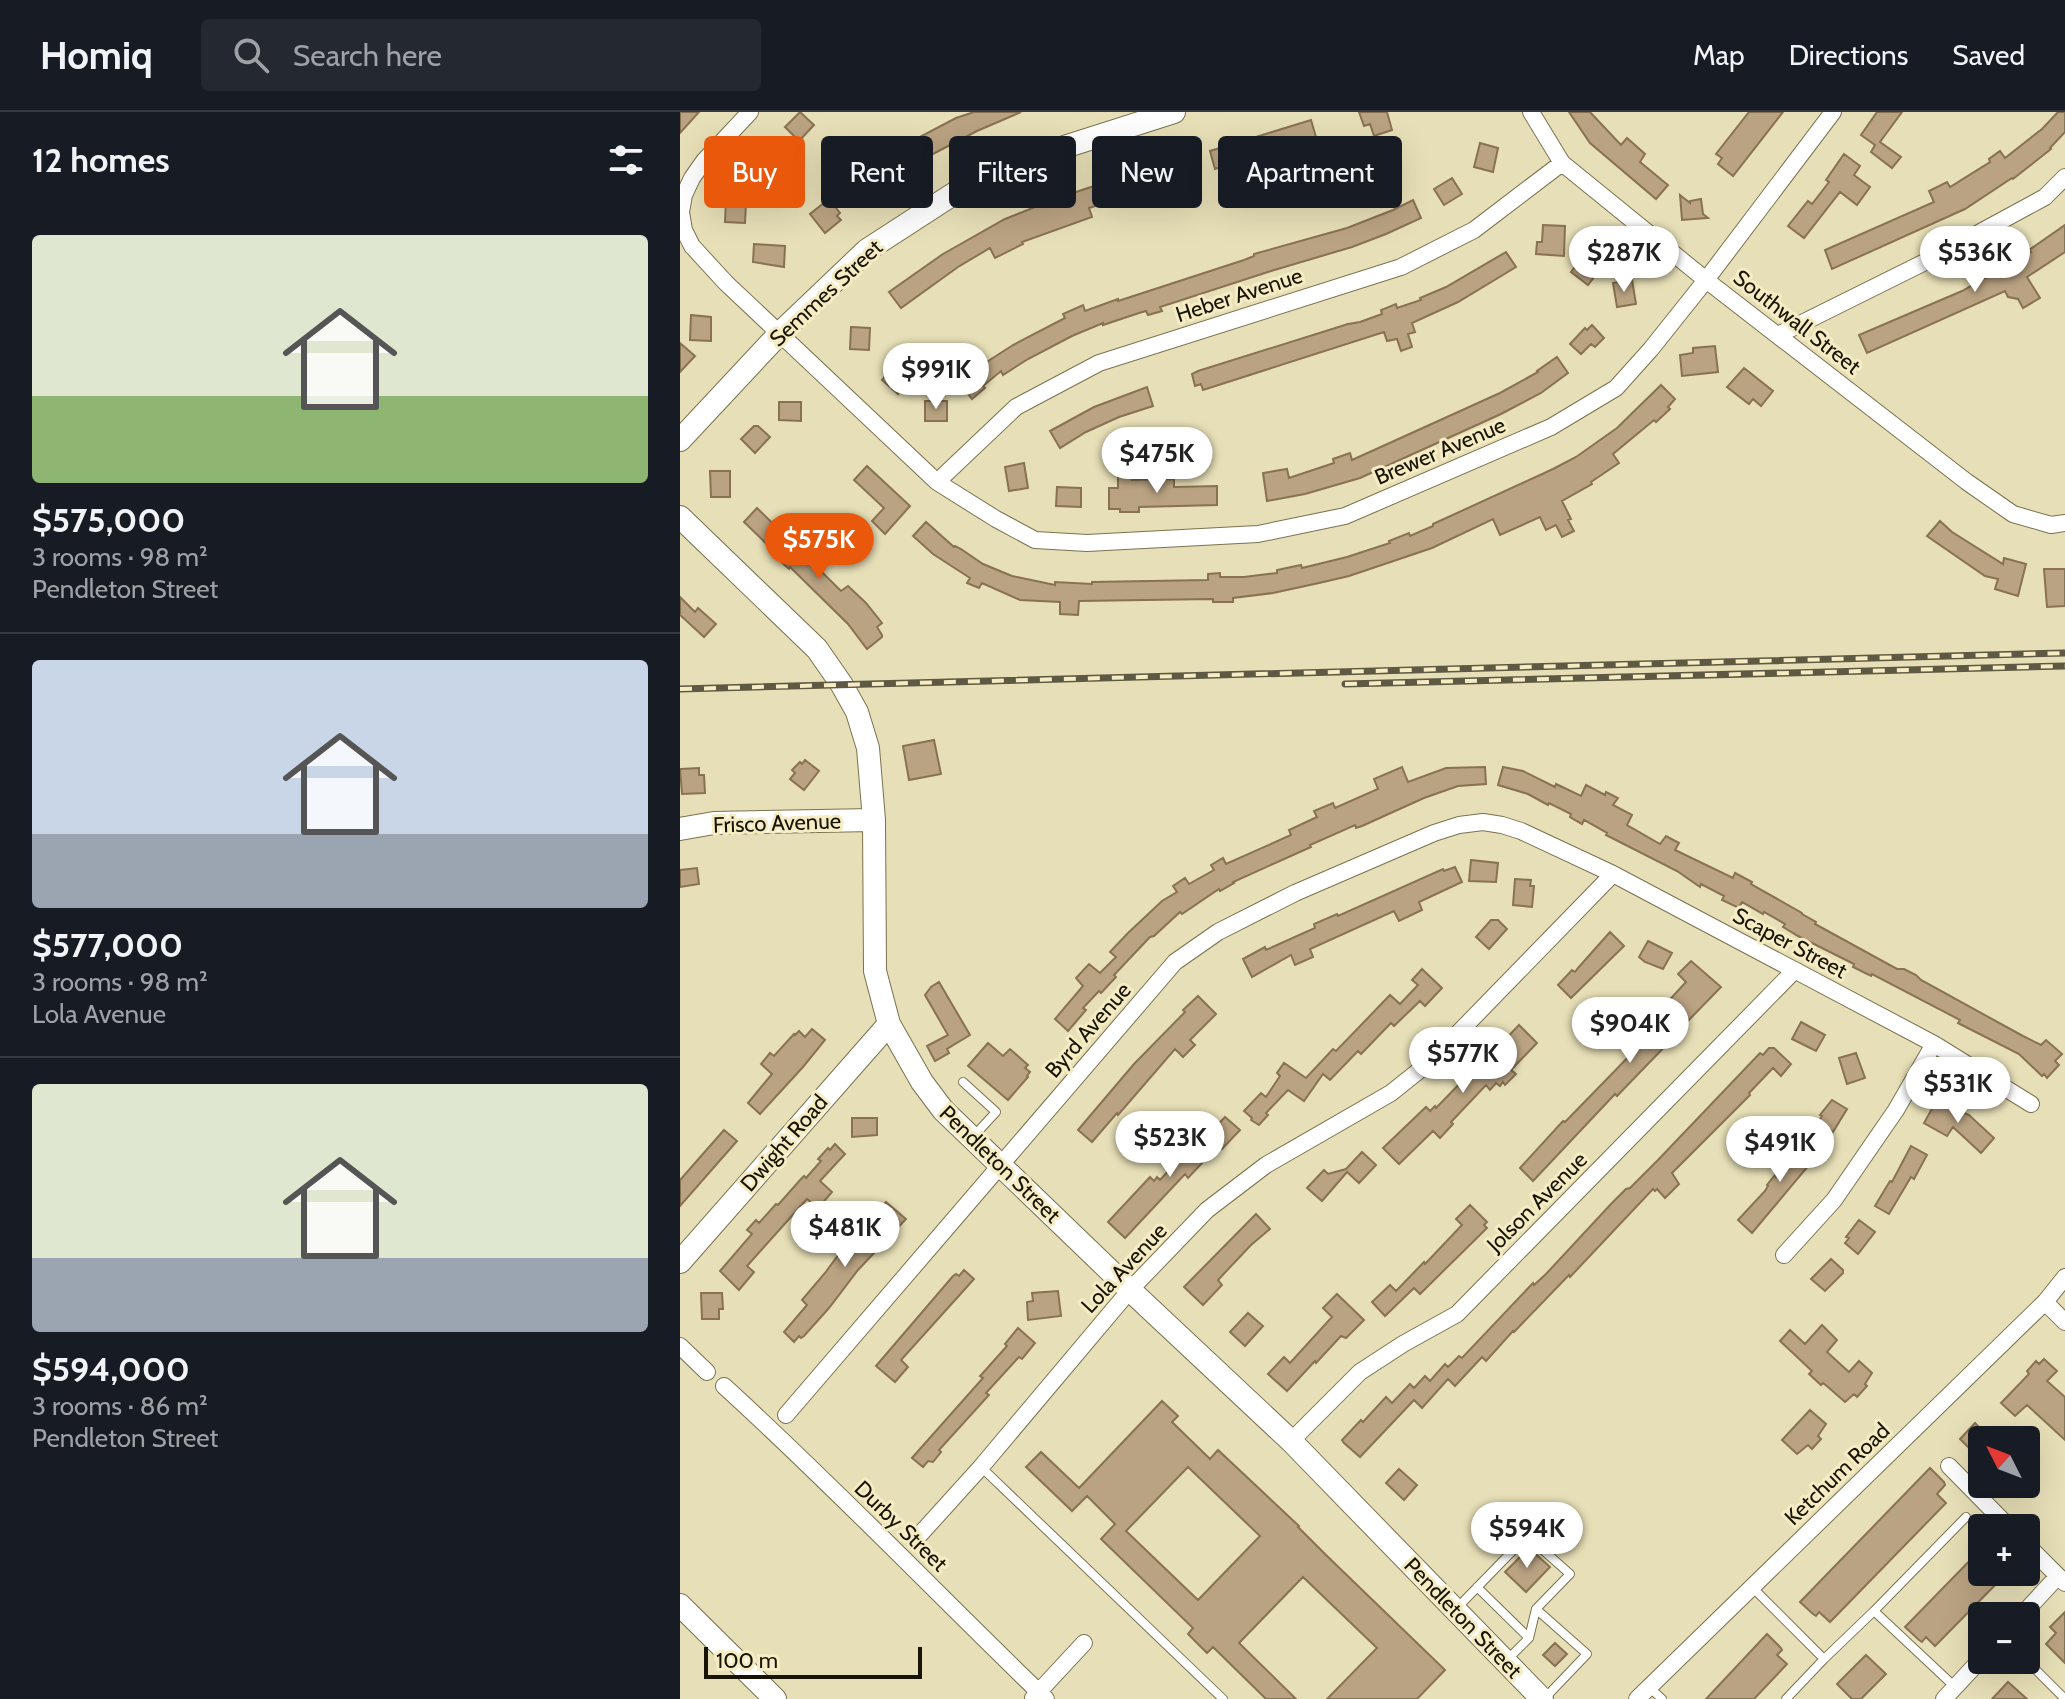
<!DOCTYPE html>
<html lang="en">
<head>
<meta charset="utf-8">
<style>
  :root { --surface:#171b24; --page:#242831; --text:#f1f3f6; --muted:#9ea1a6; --line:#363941; --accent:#ea580c }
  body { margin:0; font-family:Cabin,sans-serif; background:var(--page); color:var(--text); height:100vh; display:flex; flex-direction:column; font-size:30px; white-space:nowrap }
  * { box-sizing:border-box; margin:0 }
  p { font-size:26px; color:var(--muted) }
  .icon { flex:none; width:44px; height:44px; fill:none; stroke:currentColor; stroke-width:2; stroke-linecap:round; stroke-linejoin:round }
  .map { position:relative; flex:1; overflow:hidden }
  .details { display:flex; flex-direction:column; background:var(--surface); width:680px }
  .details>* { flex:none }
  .banner { position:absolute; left:24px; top:24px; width:760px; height:72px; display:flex; gap:16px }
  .needle { width:52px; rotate:312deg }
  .buttons { position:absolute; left:1288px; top:1314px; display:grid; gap:16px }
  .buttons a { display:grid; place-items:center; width:72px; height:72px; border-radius:8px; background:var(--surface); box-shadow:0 8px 32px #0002; font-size:40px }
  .scale { position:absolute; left:24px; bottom:20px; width:218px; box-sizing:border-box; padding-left:8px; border:4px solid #171305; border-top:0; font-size:22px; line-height:28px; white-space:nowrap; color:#171305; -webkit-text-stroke:6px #f5ecc4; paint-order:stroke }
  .price { position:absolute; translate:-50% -68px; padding:0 18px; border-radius:28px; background:#fff; color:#222; font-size:26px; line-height:52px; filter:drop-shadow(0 2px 4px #0008) }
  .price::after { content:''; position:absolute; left:50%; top:48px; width:24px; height:18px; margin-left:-12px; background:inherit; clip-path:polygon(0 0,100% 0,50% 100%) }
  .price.current { background:var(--accent); color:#fff }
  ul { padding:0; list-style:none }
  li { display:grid; align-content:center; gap:16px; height:424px; padding:0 32px }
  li+li { border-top:2px solid var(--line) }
  li span { display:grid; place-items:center; height:248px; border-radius:8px; color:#555 }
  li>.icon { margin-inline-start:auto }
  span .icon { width:144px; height:144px; fill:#fffc; stroke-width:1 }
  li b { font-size:34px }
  h2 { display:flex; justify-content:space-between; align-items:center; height:96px; padding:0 32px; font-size:34px }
  .pill { padding:0 28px; border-radius:8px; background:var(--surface); box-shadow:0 8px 32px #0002; font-size:28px; line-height:72px }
  .pill.current { background:var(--accent); color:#fff }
  header { display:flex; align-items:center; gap:48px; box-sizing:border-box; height:112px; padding:0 40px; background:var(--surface); border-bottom:2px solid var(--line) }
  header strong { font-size:38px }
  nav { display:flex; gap:44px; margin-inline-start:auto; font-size:28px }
  .search { width:560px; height:72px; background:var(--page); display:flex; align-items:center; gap:20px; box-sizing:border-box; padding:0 28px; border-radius:8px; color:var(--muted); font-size:30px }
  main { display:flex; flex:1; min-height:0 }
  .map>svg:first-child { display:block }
  .building { fill:#baa382; stroke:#887252; stroke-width:2; fill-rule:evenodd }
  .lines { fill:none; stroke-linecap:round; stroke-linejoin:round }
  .lane-casing { stroke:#7a724e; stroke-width:10 }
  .street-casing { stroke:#7a724e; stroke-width:18 }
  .secondary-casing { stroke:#7a724e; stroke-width:24 }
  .lane { stroke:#fff; stroke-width:8 }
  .street { stroke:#fff; stroke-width:16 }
  .secondary { stroke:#fff; stroke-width:22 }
  .rail-casing { stroke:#5e5942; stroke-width:7 }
  .rail { stroke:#f5ecc4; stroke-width:4; stroke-dasharray:12; stroke-linecap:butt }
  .labels { text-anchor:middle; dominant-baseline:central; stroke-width:6; stroke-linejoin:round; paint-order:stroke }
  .street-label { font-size:22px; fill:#171305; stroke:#f5ecc4 }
</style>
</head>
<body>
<header>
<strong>Homiq</strong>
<div class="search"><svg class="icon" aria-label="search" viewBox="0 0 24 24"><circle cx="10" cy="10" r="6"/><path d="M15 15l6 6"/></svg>Search here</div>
<nav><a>Map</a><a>Directions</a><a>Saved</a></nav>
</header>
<main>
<section class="details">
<h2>12 homes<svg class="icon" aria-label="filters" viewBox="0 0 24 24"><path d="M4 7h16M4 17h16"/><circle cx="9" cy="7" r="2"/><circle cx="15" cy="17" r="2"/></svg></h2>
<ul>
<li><span style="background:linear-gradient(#dfe7d0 65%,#8fb573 0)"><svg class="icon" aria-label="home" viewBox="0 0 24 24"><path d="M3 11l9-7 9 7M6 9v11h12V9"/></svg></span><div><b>$575,000</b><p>3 rooms · 98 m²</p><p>Pendleton Street</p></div></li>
<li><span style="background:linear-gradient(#c9d6e8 70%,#9aa5b1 0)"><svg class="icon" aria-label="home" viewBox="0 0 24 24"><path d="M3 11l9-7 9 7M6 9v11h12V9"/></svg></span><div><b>$577,000</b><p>3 rooms · 98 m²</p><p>Lola Avenue</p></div></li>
<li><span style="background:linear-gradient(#dfe7d0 70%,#9aa5b1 0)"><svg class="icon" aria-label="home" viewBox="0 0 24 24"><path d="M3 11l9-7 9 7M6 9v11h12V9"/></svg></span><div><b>$594,000</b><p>3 rooms · 86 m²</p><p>Pendleton Street</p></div></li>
</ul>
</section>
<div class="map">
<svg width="1385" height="1587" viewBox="0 0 1385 1587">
  <rect width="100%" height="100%" fill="#e7dfb7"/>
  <path class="building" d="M0,0H19L0,21Z
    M120,0L134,13L119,29L105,15Z
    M294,0H341L297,19L251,43L222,60L212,43L235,29L234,28L276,6Z
    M679,0H707L712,18L694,24L690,12L684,14Z
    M889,0H910L941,33L947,26L965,42L960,50L988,73L976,87L910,31Z
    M1069,0H1103L1053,64L1038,52L1042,46L1036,42Z
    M1197,0H1222L1200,30L1221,45L1212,56L1191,40L1195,33L1181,23Z
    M1378,0H1385V20L1370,36L1371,37L1333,67L1332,66L1285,97L1265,106L1152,157L1145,138L1254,90L1249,79L1267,70L1270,75L1310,50L1309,47L1320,39L1325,46L1362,17Z
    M631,8L636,25L535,57L530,39Z
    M800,31L818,36L813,60L794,55Z
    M84,37L98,50L83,66L69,53Z
    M1164,42L1180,54L1174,63L1190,75L1177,93L1160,80L1124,126L1108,114L1128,89L1132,92L1149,70L1146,68Z
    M188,54L201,71L184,83L174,68L177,66L175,63Z
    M474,54L480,74L409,96L412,105L342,130L343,132L315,146L310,136L278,155L221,196L209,180L263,142L325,107L375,87Z
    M772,66L782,82L764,93L754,77Z
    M54,70L67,71L65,111L45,110L46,87H53Z
    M1000,83L1010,91V89L1021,87L1023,102L1028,106L1002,108Z
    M149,87L160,101L157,104L161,108L145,121L130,102Z
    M733,88L741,106L706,122L672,135L591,159L480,195L482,199L468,203L466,199L459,201L423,213V211L392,224L348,247L323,263L321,259L303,274L305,276L292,287L280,272L302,253L333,233L385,206L383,202L403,193L405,199L438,187V189L564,148L574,144V142L667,116L713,98Z
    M863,113L885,114L884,144L856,142L857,130H862Z
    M1385,113V140L1347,165L1360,186L1343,196L1338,187L1328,185L1325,179L1187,241L1179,223L1282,179L1351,140L1349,138Z
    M74,132L105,134L104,155L73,150Z
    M910,135L927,148L908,173L891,160Z
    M826,140L836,155L778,190L732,211L735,220L728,222L732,235L721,239L717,227L707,229L704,220L523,278L521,272L515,274L512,262L518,259L668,212L680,210L702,202L701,198L716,192L717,196L741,188L740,186L766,175Z
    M952,168L956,192L937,195L933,171Z
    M11,203L31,205V229L10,228Z
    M912,213L924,226L915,235L911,232L901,242L890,232L905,216L907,218Z
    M171,215L190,216L189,238L170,237Z
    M0,231L15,244L0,260Z
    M1035,234L1038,260L1002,264L1000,243L1013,241V236Z
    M877,245L888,261L861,281L821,302L680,366L625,382L587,389L583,361L607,357L609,366L654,351L653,347L670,341L672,348L820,281L858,260L857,259Z
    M215,253L231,268L218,282L202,268Z
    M1064,256L1093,279L1081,294L1073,287L1069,292L1047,275Z
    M981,273L995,287L988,295L990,297L976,310L974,308L933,342L939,351L911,370L912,372L882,389L891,407L888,408L894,419L882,425L876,413L866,418L860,405L820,423L813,407L752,436L669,464L639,471L593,481L553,486V490H533V487L399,489L398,503L380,502V490L340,488L302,471L299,476L287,471L290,466L253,442L233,424L246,410L274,435L275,434L281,437L303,452L332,464L375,473V470L412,472V470L528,468V462L540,461V465H564L597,461V458L621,453L622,456L667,445L710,431L709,429L729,421L730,424L753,414V412L873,357L896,345L937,316Z
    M467,275L473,294L439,305L406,320L380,336L370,319L414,295Z
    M245,289H267V309H245Z
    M99,290H121V309L99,308Z
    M74,314H78L90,325L75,341L61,327Z
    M344,351L348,376L329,379L325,355Z
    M187,354L230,394L205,422L192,409L204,396L174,368Z
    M30,359H50V385H31Z
    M438,362H452V368L494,367V375L537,374V393L459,395V400H440V397H429V376H438Z
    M377,375L401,376V395L376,394Z
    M77,396L161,479L168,474L186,491L202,511L197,515L202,523V525L187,537L168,512L110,455L109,457L100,449L102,447L64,410Z
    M1260,409L1272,420L1323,452L1324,446L1346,452L1338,484L1315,477L1318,467L1305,464L1247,424Z
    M1364,457H1385V494L1367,495Z
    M0,485L15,500L18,496L36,512L24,525L0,503Z
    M254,628L261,662L229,668L223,634Z
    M125,648L139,659L124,678L110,667L115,661L112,658L120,650L122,652Z
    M722,655L728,670L766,656L805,655L806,672L778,674L744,686L682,714L676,716L675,713L630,733L631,735L553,770L554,771L540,779L539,777L502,802L500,800L474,824L470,825L434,863L436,865L421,881L419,879L403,896L406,898L388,919L375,907L403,874L396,866L409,852L420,861L436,845L430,840L448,821L482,789L497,780L493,774L505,766L509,772L534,758L531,753L543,746L546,752L611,723L609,718L637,705L634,699L653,691L655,696L698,677L694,667Z
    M823,655L843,659L875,675L876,672L901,684L906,673L925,683L926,680L938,686L933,693L952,703L947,713L980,732L986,724L999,731L995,738L1053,766L1055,761L1072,770L1071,772L1122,801V802L1136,810L1135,812L1217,857H1224L1236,863L1241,868L1343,924L1361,933L1366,928L1382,942L1375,949L1379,953L1367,966L1364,962L1362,964L1339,942L1278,911L1280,908L1192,862L1191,864L1173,855L1174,852L1118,824L1103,815L1105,812L1084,800L1083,802L1062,790L1059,796L1042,788L1044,784L1021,772L1020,775L997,759L926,723L927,721L904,708L902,712L890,705L891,702L869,691L868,693L848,682L818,673Z
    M19,656V663H24L25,681L2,682L0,657Z
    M791,748L818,751L816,770L789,769Z
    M775,755L782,770L739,790L742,798L719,809L714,799L630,837L633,845L615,853L611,843L572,865L563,847L585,835L586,838L635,816L634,812L657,802L658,804L763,757L764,759Z
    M17,756L19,772L0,775V758Z
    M835,767L851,768L850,774H854L852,795L833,793Z
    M811,808H818L827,817L809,837L796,825Z
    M930,820L944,834L891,886L878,873L892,858L895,860L898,856Z
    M968,829L992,841L983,857L965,850L959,845Z
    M1011,849L1041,875L1004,913L1006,915L997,925L995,924L937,984L935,982L853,1069L840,1056L883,1009L885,1010L960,933L958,932L966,923L971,920L972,921L989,903L982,896L1006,870L998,862Z
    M742,857L762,876L745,894L740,889L714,914L711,911L681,942L678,939L650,968L643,962L624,989L608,978L586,1001L588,1003L579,1013L571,1008L572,1006L564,999L581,981L586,985L600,964L597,961L604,951L626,966L653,937L656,939L710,883L720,892L738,873L732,868Z
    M259,870L290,923L267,937L269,941L255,949L247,934L268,923L245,883L251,875Z
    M518,884L536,902L510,928L515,933L503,945L495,937L438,1003L437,1001L412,1030L398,1018L454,952L505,900L503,898Z
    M1121,910L1145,923L1136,939L1112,927Z
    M839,913L857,931L831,958L836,962L825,973L823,970L820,974L816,971L810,978L806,973L771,1010L773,1012L760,1026L753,1019L719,1052L703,1036L746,995L750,999L755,994L756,996L789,962L787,960L798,949L802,952Z
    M132,917L145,928L123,955L80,1002L68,991L92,962L81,952L90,941L94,944L114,922L115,923L119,919L125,925Z
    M308,931L323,944L330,937L348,953L345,956L350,960L347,964L348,965L328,988L288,954Z
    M1089,936H1094L1111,952L1101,964L1093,956L1069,981L1070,983L992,1061L999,1072L985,1086L977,1077L975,1079L973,1077L890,1165L889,1163L834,1220L833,1219L806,1249L802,1245L775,1274L768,1267L742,1296L734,1288L680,1345L664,1331L662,1328L681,1308L683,1310L706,1285L712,1291L730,1272L734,1276L745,1264L750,1269L765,1252L768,1255L779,1244L782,1246L853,1171L854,1173L866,1162L931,1092L946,1077L950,1076L978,1048L1080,941L1083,943Z
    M1176,941L1185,966L1167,972L1159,946Z
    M1152,988L1167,997L1153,1020L1138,1010L1142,1004L1140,1003Z
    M1259,989L1289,1003L1314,1026L1301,1041L1273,1015L1267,1024L1244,1011L1254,993L1256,994Z
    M545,1005L560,1018L542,1037L539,1033L508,1066L505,1062L445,1126L428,1110L470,1065L474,1069L477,1065L480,1068L511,1034L515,1037Z
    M172,1006H197V1023L172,1025Z
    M44,1018L57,1029L0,1094V1068Z
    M1121,1023L1139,1036L1132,1046L1134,1047L1072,1121L1058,1108L1085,1079L1088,1074L1087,1073L1095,1063L1096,1065L1104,1055L1113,1043L1109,1040Z
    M155,1032L165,1042L140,1069L152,1080L138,1096L127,1087L67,1154L74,1160L59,1178L40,1159L72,1122L67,1118L76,1108L79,1111L96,1092L98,1093L121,1067L124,1064L126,1066L141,1049L138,1047L148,1036L150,1038Z
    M1231,1034L1247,1043L1234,1067L1231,1065L1209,1102L1195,1094L1210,1069L1212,1070Z
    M682,1040L696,1053L679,1071L667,1060L642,1089L627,1076L644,1058L648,1062L666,1057Z
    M206,1090L226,1107L178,1158L149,1196L124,1224L121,1226L119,1224L114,1230L104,1220L127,1193L122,1188L145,1161L167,1131L181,1114L183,1116Z
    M790,1093L807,1110L804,1113L807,1116L740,1182L734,1176L705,1204L692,1190L710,1173L716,1179L744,1150L745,1152L782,1113L776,1107Z
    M576,1102L590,1117L571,1133L538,1168L542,1173L523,1193L504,1175Z
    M1179,1108L1195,1120L1178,1142L1165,1131L1169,1126L1166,1125Z
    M1151,1147L1163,1158V1161L1145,1179L1131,1167Z
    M284,1158L294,1167L221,1248L228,1255L215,1270L196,1254L273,1164L276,1162L279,1164Z
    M378,1179L381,1204L348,1208L347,1190L353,1189L352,1181Z
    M21,1181H42L43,1197H39V1207H22Z
    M657,1182L684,1208L666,1226L661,1224L636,1251L635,1249L607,1279L588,1262L604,1245L610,1251L652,1205L643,1196Z
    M568,1201L583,1214L565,1234L550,1220Z
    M1142,1213L1157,1228L1147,1240L1169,1260L1179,1249L1192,1261L1185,1272L1187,1274L1177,1285L1174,1282L1165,1290L1148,1275L1143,1271L1141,1273L1129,1262L1132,1259L1100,1229L1110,1218L1125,1232Z
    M338,1216L355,1231L342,1247L339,1245L306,1281L309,1283L259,1338L261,1340L253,1350L248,1349L243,1355L232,1346L303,1266L300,1264L302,1262L327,1234L325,1232Z
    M1364,1247L1377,1259L1367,1269L1385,1285V1328L1347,1293L1335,1304L1321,1291L1349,1262L1347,1259L1356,1249L1359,1252Z
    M482,1289L498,1304L492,1310L530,1347L538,1338L619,1414L618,1415L646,1443L765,1558L737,1587H647L697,1536L623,1465L559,1531L616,1587H586L533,1535L527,1541L508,1522L513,1516L421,1427L435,1412L407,1384L392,1399L346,1355L361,1340L399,1376ZM508,1355L580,1424L518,1488L446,1419Z
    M1130,1298L1146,1312L1138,1324L1141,1327L1132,1337L1128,1333L1117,1342L1102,1328Z
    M1295,1311L1310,1326L1308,1328H1302V1335L1295,1342L1280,1327Z
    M1250,1356L1264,1370L1265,1373L1257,1382L1266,1391L1150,1510L1139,1500L1136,1504L1133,1502L1120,1490Z
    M719,1357L737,1373L724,1388L706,1371Z
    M849,1436L870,1455L846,1480L825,1460Z
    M1302,1436V1460H1328L1255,1534L1246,1525L1242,1530L1239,1528L1225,1515Z
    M1385,1500V1551L1366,1532L1376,1521L1370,1515Z
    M1087,1522L1101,1536L1102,1538L1097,1543L1107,1552L1074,1587H1026Z
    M875,1531L887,1542L875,1554L863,1543Z
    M1186,1543L1206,1562L1181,1587H1172L1157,1572Z
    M1328,1570L1347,1587H1312Z"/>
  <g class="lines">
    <g class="lane-casing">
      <path id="lane" d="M283,970L316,1000L293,1025
        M301,1355L543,1587
        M797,1475L849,1526
        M1072,1475L1144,1547L1106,1587
        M776,1497L847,1424L890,1462L856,1497L907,1542L865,1586
        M1194,1499L1286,1405
        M828,1547L849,1526L856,1497
        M1144,1547L1194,1499L1275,1575
        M1346,1548L1385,1587
        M969,1575L982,1587"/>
    </g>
    <g class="street-casing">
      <path id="street" d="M70,0L24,49L12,66L4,83L1,100L4,118L12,134L46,171L257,370L316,407L355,428L407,431L578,422L665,404L871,315L936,276L971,237L1026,168L1153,0
        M851,0L882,51L1026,168L1287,370L1333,402L1371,413L1385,411
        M1098,223L1251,147L1365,85L1385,65
        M257,370L336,295L419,251L721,155L794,118L882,51
        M1104,1143L1154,1088L1216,998L1254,932
        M1365,1190L1385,1210
        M0,1234L27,1260
        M44,1274C155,1375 258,1483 366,1587
        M106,1303L495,850L538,820L615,781L754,721L779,713L803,710L822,713L841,719L933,762L1254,932L1351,992
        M611,1329L680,1260L723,1232L777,1202L1115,858
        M1269,1354L1330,1416
        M235,1428L301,1355L450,1178L527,1098L586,1053L711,981L751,949L933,762
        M1346,1432L1385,1471
        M1341,1504L1378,1464
        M353,1586L404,1531
        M957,1587L1365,1190L1385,1165
        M1264,1587L1302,1546"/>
    </g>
    <g class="secondary-casing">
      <path id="secondary" d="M0,328L100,221L187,138L278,79L378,37L494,0
        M0,405L137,537L162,573L177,600L188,636L194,708L195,859L209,912L242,970L263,998L450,1178L611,1329L862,1587
        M0,717L34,711L194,708
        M0,1150L209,912
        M0,1493L95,1587"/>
    </g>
    <use href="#lane" class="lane"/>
    <use href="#street" class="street"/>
    <use href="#secondary" class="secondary"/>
    <g class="rail-casing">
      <path id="rail" d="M665,572L1385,554
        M0,577L1385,541"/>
    </g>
    <use href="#rail" class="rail"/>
  </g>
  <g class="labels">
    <g class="street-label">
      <text transform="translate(146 181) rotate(-43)">Semmes Street</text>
      <text transform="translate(559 183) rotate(-18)">Heber Avenue</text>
      <text transform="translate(1117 210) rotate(38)">Southwall Street</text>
      <text transform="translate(760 339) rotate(-23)">Brewer Avenue</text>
      <text transform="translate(97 711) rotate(-2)">Frisco Avenue</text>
      <text transform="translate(1110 831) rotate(28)">Scaper Street</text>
      <text transform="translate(408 918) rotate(-49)">Byrd Avenue</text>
      <text transform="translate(104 1031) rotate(-49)">Dwight Road</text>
      <text transform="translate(320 1052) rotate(44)">Pendleton Street</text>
      <text transform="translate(857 1090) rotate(-45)">Jolson Avenue</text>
      <text transform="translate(444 1156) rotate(-47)">Lola Avenue</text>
      <text transform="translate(1157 1362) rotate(-44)">Ketchum Road</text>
      <text transform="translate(221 1414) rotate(44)">Durby Street</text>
      <text transform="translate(783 1506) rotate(46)">Pendleton Street</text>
    </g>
  </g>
</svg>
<div class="buttons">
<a><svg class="needle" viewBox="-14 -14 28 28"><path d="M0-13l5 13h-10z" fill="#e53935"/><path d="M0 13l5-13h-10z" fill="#9ea1a6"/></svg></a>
<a>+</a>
<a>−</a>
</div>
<div class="scale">100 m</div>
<b class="price" style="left:944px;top:182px">$287K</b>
<b class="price" style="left:1295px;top:182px">$536K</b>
<b class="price" style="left:256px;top:299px">$991K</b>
<b class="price" style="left:477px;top:383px">$475K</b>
<b class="price current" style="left:139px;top:469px">$575K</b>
<b class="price" style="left:950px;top:953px">$904K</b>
<b class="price" style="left:783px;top:983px">$577K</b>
<b class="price" style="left:1278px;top:1013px">$531K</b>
<b class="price" style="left:490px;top:1067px">$523K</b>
<b class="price" style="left:1100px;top:1072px">$491K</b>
<b class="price" style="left:165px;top:1157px">$481K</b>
<b class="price" style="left:847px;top:1458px">$594K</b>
<div class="banner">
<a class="pill current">Buy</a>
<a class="pill">Rent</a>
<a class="pill">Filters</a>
<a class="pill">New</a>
<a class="pill">Apartment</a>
</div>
</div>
</main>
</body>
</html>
